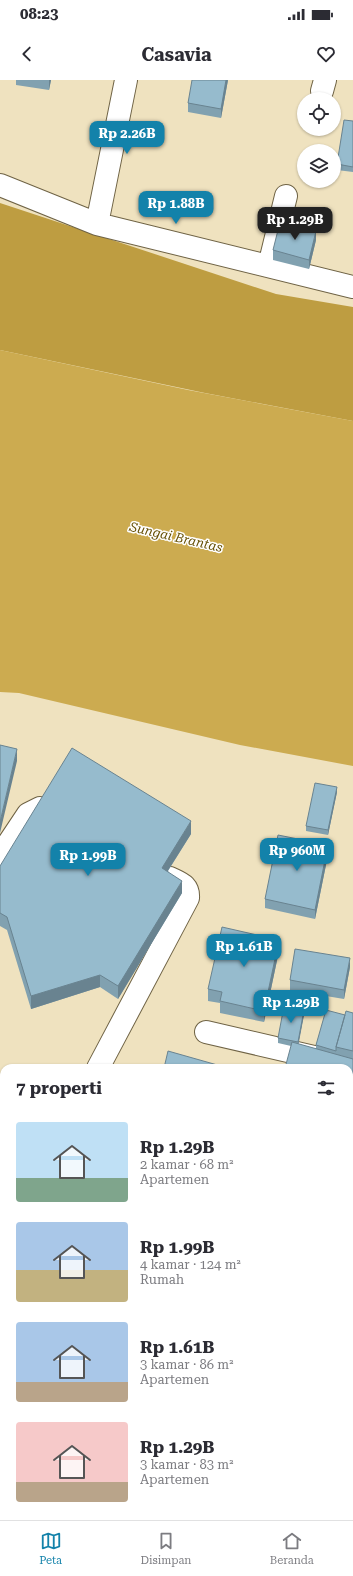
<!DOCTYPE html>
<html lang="id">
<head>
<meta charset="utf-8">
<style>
  :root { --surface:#fff; --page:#f7f7f7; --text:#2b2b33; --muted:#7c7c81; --line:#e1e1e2; --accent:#1382aa }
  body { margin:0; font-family:"Roboto Serif",serif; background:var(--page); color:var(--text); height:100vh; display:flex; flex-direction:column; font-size:15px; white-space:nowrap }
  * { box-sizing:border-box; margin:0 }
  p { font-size:13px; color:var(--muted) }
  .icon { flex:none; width:22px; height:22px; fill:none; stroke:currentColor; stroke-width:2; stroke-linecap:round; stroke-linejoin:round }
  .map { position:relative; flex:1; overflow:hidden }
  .panel { position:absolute; left:0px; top:984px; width:353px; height:456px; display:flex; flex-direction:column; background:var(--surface); border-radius:12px 12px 0 0; box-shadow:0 1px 3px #0004 }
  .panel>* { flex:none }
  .tools { position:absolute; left:297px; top:12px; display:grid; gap:8px }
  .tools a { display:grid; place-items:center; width:44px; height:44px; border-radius:50%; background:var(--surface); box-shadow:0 1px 3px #0004; font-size:20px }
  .price { position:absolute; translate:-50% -34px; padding:0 9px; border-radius:8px; background:var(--accent); color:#fff; font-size:13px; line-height:26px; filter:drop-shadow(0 1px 2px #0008) }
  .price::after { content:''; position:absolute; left:50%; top:24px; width:12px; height:9px; margin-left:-6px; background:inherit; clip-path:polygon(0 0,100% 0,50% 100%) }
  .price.active { background:#222; color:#fff }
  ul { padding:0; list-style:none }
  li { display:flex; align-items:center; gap:12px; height:100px; padding:0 16px }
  li span { display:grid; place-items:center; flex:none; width:112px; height:80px; border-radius:4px; color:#555 }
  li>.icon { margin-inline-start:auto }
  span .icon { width:48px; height:48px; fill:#fffc; stroke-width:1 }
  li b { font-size:17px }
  h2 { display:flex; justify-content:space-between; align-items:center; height:48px; padding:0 16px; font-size:17px }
  .status { display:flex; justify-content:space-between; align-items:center; height:28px; padding:0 20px; background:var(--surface); direction:ltr }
  .status svg { height:11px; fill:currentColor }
  header { display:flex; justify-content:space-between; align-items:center; height:52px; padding:0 16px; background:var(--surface); font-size:18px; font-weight:700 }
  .tab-bar { display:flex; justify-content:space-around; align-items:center; height:56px; border-top:1px solid var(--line); background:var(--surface); font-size:11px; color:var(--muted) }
  .tab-bar a { display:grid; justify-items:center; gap:2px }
  .tab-bar .active { color:var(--accent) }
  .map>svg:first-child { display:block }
  .green { fill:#c5b17d }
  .forest { fill:#be9d41 }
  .water { fill:#ccab50 }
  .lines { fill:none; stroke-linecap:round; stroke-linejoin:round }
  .minor-casing { stroke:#6f6345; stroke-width:24 }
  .major-casing { stroke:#fff; stroke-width:24 }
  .minor { stroke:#fff; stroke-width:22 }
  .major { stroke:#d0b966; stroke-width:22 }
  .wall { fill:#81a1b0 }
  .shaded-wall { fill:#698390 }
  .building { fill:#96bbcd; stroke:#698390 }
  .labels { text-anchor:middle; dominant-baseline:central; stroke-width:3; stroke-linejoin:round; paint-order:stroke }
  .water-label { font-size:13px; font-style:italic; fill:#665005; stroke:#fff }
</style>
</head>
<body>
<div class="status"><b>08:23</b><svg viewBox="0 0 49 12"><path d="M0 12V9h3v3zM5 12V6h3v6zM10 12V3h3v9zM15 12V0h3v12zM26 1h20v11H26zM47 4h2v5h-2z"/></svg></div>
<header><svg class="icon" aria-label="back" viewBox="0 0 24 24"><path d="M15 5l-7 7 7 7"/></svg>Casavia<svg class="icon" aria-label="heart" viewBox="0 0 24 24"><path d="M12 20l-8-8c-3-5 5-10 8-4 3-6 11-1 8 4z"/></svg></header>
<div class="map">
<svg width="353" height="1440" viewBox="0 0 353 1440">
  <rect width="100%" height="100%" fill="#efe2bf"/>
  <path class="green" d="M0,1146H4V1436H299L298,1440H0Z"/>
  <path class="forest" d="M0,123L276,214L353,227V341L205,313L0,270Z"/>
  <path class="water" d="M0,270L188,310L353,341V686L240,665L19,613L0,612Z"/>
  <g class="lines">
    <g class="minor-casing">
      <path id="minor" d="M322,11L325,0
        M0,105L97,144L353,207
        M97,144L126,0
        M269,186L286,116
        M0,776L28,734L40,728
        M206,952L353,986
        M98,988L188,818C189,805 180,803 170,798
        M349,1109L353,1110"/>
    </g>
    <g class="major-casing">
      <path id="major" d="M0,1078L4,1079
        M349,1179L353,1180"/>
    </g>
    <use href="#minor" class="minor"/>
    <use href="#major" class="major"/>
  </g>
  <path class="wall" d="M16,0H51L49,10L16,5Z
    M228,0L221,38L188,32V23Z
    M353,41V92L337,90V84Z
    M316,160L309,189L273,180V170Z
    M337,712L328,755L306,751V746Z
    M191,754L168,791L182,813L118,919L100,907L31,929L7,850L0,846V786Z
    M328,775L315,839L265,828V819Z
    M279,871L264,942L220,933V923L208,921V909Z
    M350,887L344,919L290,910V900Z
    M353,933V1092L349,1090V988L291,966L278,963V958L304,935L298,964L316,969V965L345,935Z"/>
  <path class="shaded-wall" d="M49,0H51L49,10Z
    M226,0H228L221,38V29Z
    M316,151V160L309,189V180Z
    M17,669V681L0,753V742Z
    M337,707V712L328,755V750Z
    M191,741V754L162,800V788Z
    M328,765V775L315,839V830Z
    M182,801V813L118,919V906Z
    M279,860V871L264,942V931Z
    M350,878V887L344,919V910Z
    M100,895V907L31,929V916Z
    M304,930V935L298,967V962Z"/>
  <path class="building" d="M192,0H226L221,29L188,23Z
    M344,40L353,41V87L337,84Z
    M280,142L316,151L309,180L273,170Z
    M0,665L17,669L0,742Z
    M72,668L191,741L162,788L182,801L118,906L100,895L31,916L7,837L0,833V786Z
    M315,703L337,707L328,750L306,746Z
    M278,755L328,765L315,830L265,819Z
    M222,847L279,860L264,931L220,921L222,912L208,909Z
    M295,869L350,878L344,910L290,900Z
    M284,926L304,930L298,962L278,958Z
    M326,930L345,935L336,967V971L316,965Z
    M346,931L353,933V971L336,967Z
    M292,962L353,979V1080L349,1079V988H285Z
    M168,971L228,988H164Z"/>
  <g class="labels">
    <g class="water-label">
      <text transform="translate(176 457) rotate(13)">Sungai Brantas</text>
    </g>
  </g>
</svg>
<div class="tools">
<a><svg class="icon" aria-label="locate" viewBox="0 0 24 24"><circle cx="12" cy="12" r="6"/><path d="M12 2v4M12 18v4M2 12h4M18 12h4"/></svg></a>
<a><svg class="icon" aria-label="layers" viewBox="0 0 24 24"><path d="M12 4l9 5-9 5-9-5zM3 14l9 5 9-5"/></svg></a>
</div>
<b class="price" style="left:127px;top:75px">Rp 2.26B</b>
<b class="price" style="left:176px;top:145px">Rp 1.88B</b>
<b class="price active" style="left:295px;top:161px">Rp 1.29B</b>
<b class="price" style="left:297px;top:792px">Rp 960M</b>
<b class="price" style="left:88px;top:797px">Rp 1.99B</b>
<b class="price" style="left:244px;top:888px">Rp 1.61B</b>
<b class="price" style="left:291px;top:944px">Rp 1.29B</b>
<section class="panel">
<h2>7 properti<svg class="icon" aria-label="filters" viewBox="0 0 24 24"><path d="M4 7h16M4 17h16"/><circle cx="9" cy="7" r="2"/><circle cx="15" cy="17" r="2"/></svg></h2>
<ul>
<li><span style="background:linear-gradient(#bfe0f5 70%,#7fa58c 0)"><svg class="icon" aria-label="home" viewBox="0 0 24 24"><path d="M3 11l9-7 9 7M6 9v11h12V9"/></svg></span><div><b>Rp 1.29B</b><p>2 kamar · 68 m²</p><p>Apartemen</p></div></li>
<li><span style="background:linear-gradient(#a9c7e8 60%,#c2b280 0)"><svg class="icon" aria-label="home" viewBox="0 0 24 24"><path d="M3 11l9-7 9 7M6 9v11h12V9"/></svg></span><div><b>Rp 1.99B</b><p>4 kamar · 124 m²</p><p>Rumah</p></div></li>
<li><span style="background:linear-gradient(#a9c7e8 75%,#b9a48a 0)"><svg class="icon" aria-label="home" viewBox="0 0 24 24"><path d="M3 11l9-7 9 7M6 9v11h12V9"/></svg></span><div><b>Rp 1.61B</b><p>3 kamar · 86 m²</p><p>Apartemen</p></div></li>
<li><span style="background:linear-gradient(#f6c9c9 75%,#b9a48a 0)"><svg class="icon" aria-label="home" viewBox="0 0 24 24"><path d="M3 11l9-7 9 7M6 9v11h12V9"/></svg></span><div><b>Rp 1.29B</b><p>3 kamar · 83 m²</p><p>Apartemen</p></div></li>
</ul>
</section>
</div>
<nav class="tab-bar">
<a class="active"><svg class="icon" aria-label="map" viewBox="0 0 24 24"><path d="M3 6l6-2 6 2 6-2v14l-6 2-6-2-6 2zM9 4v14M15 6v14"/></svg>Peta</a>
<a><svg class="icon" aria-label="saved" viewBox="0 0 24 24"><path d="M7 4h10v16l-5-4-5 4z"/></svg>Disimpan</a>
<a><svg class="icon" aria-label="home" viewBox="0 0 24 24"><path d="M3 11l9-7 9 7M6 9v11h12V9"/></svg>Beranda</a>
</nav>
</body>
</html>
